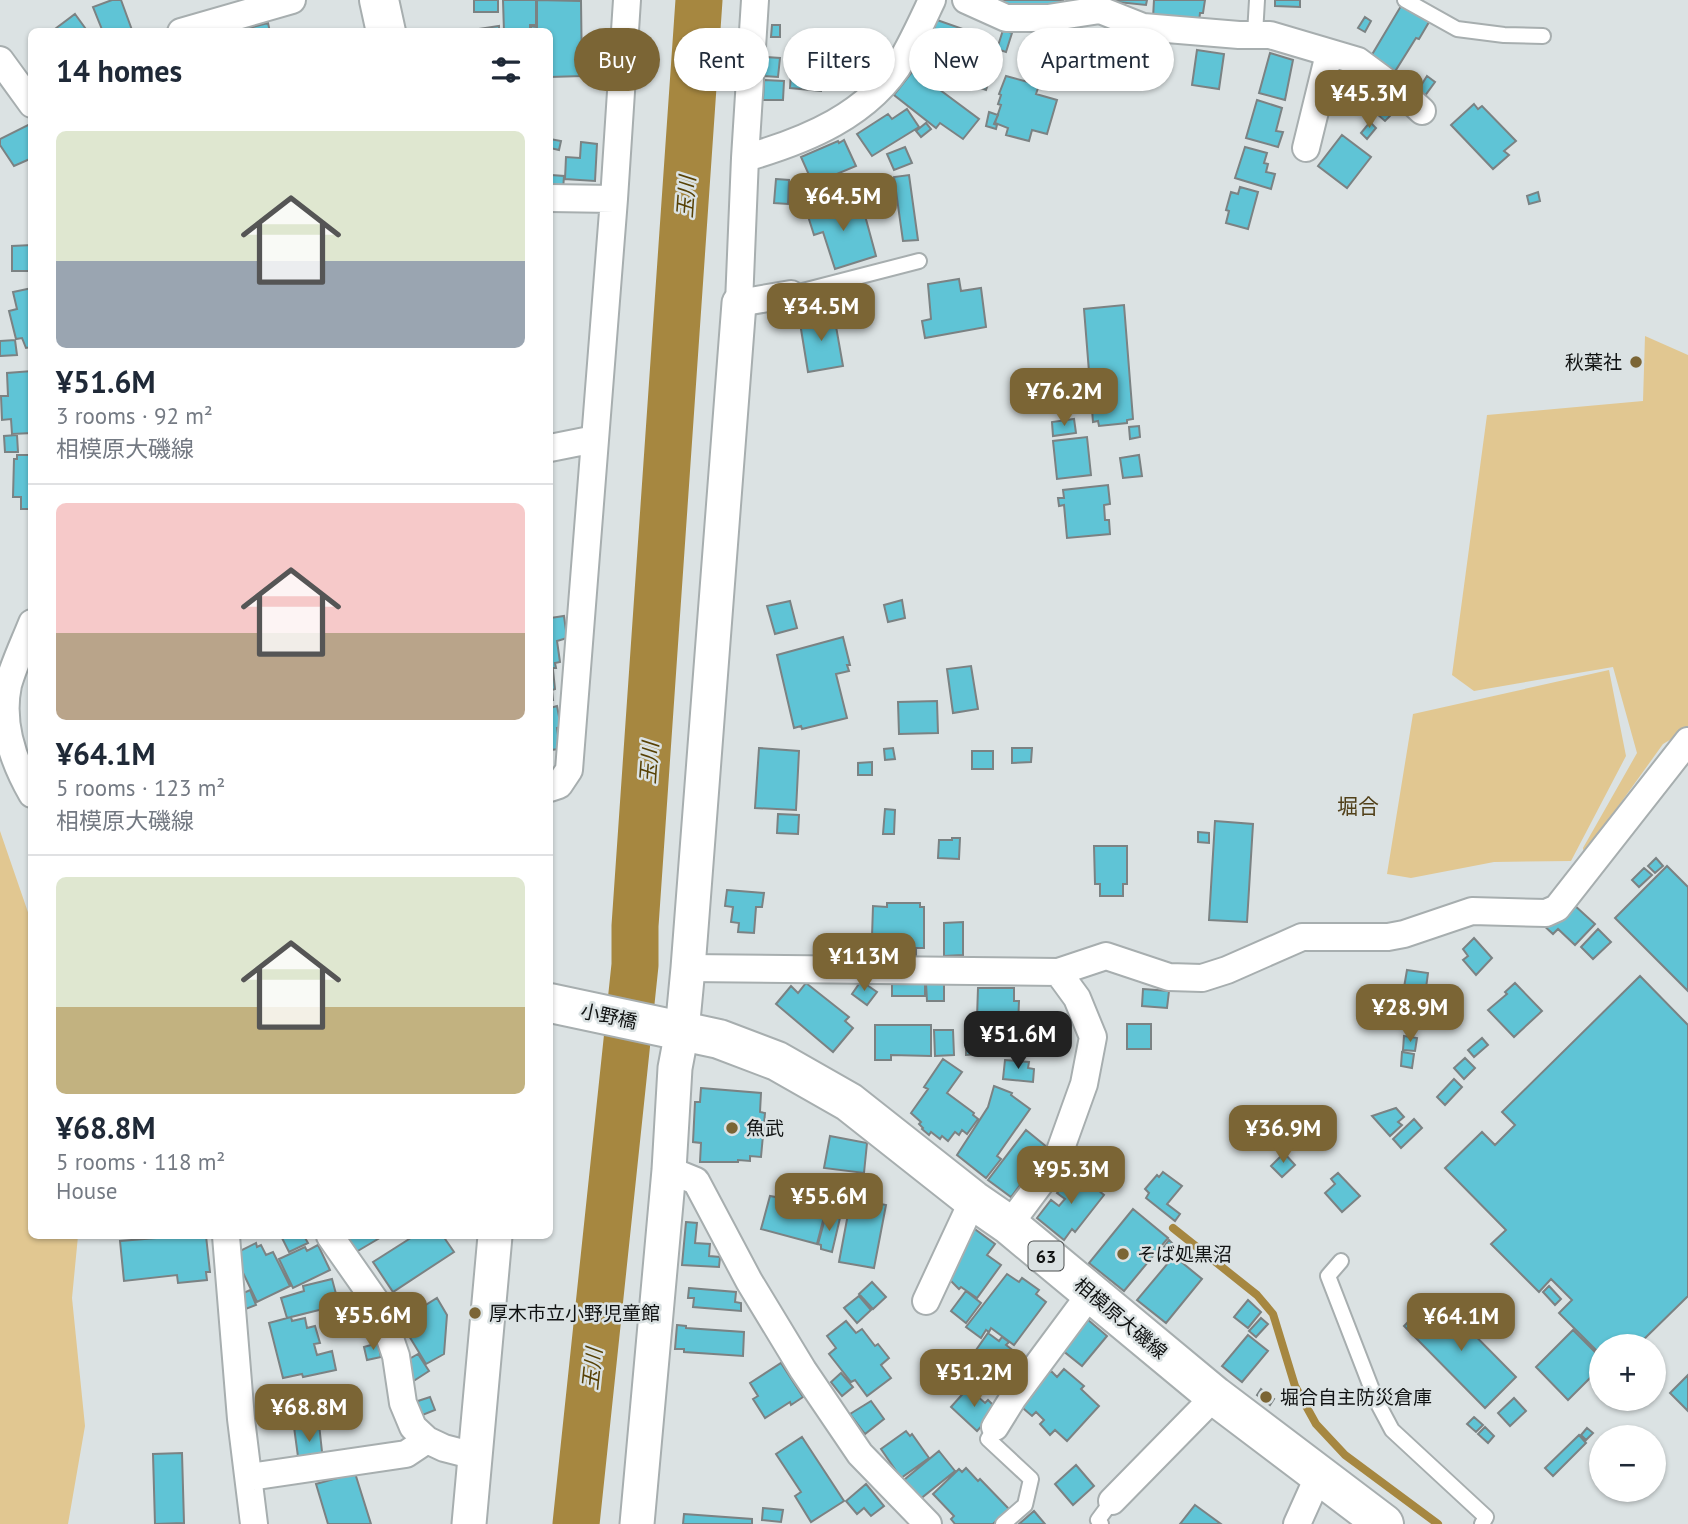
<!DOCTYPE html>
<html lang="en">
<head>
<meta charset="utf-8">
<style>
  :root { --surface:#fff; --page:#f2f2f3; --text:#1f2937; --muted:#747a83; --line:#e0e1e3; --accent:#7b6535 }
  body { margin:0; font-family:"PT Sans","Noto Sans JP",sans-serif; background:var(--page); color:var(--text); height:100vh; display:flex; flex-direction:column; font-size:26px; white-space:nowrap }
  * { box-sizing:border-box; margin:0 }
  p { font-size:23px; color:var(--muted) }
  .icon { flex:none; width:38px; height:38px; fill:none; stroke:currentColor; stroke-width:2; stroke-linecap:round; stroke-linejoin:round }
  .map { position:relative; flex:1; overflow:hidden }
  .details { position:absolute; left:28px; top:28px; width:525px; height:1211px; display:flex; flex-direction:column; background:var(--surface); border-radius:10px; box-shadow:0 2px 5px #0004 }
  .details>* { flex:none }
  .banner { position:absolute; left:574px; top:28px; width:665px; height:63px; display:flex; gap:14px }
  .tools { position:absolute; left:1589px; top:1334px; display:grid; gap:14px }
  .tools a { display:grid; place-items:center; width:77px; height:77px; border-radius:50%; background:var(--surface); box-shadow:0 2px 5px #0004; font-size:35px }
  .price { position:absolute; translate:-50% -60px; padding:0 16px; border-radius:14px; background:var(--accent); color:#fff; font-size:23px; line-height:46px; filter:drop-shadow(0 2px 4px #0008) }
  .price::after { content:''; position:absolute; left:50%; top:42px; width:21px; height:16px; margin-left:-10px; background:inherit; clip-path:polygon(0 0,100% 0,50% 100%) }
  .price.on { background:#222; color:#fff }
  ul { padding:0; list-style:none }
  li { display:grid; align-content:center; gap:14px; height:371px; padding:0 28px }
  li+li { border-top:2px solid var(--line) }
  li span { display:grid; place-items:center; height:217px; border-radius:10px; color:#555 }
  li>.icon { margin-inline-start:auto }
  span .icon { width:126px; height:126px; fill:#fffc; stroke-width:1 }
  li b { font-size:30px }
  h2 { display:flex; justify-content:space-between; align-items:center; height:84px; padding:0 28px; font-size:30px }
  .pill { padding:0 24px; border-radius:32px; background:var(--surface); box-shadow:0 2px 5px #0004; font-size:24px; line-height:63px }
  .pill.on { background:var(--accent); color:#fff }
  .map>svg:first-child { display:block }
  .green { fill:#e1c791 }
  .lines { fill:none; stroke-linecap:round; stroke-linejoin:round }
  .stream { stroke:#a68740; stroke-width:8 }
  .river { stroke:#a68740; stroke-width:47 }
  .building { fill:#5fc4d6; stroke:#7b8283; stroke-width:2 }
  .service-casing { stroke:#a7aeaf; stroke-width:18 }
  .minor-casing { stroke:#a7aeaf; stroke-width:30 }
  .tertiary-casing { stroke:#a7aeaf; stroke-width:37 }
  .primary-casing { stroke:#a7aeaf; stroke-width:42 }
  .service { stroke:#fff; stroke-width:14 }
  .minor { stroke:#fff; stroke-width:26 }
  .tertiary { stroke:#fff; stroke-width:33 }
  .primary { stroke:#fff; stroke-width:38 }
  .poi-dot { fill:#7b6535; stroke:#dbe2e3; stroke-width:2.5 }
  .labels { text-anchor:middle; dominant-baseline:central; stroke-width:5; stroke-linejoin:round; paint-order:stroke }
  .shield { fill:#dbe2e3; stroke:#4d5051; stroke-width:2 }
  .shield-label { font-size:18px; font-weight:bold; fill:#101212 }
  .poi-label { font-size:19px; fill:#101212; stroke:#dbe2e3; text-anchor:start }
  .street-label { font-size:19px; fill:#101212; stroke:#dbe2e3 }
  .water-label { font-size:21px; font-style:italic; fill:#574105; stroke:#dbe2e3 }
  .neighbourhood-label { font-size:21px; fill:#514019; stroke:#dbe2e3 }
</style>
</head>
<body>
<div class="map">
<svg width="1688" height="1524" viewBox="0 0 1688 1524">
  <rect width="100%" height="100%" fill="#dbe2e3"/>
  <path class="green" d="M1645,336L1688,355V729L1663,744L1584,854L1583,848L1637,753L1613,667L1474,691L1452,675L1487,415L1643,401Z
    M1609,670L1626,756L1571,861L1494,862L1411,878L1387,874L1413,714Z
    M0,831L31,921L32,1236H78L72,1298L85,1426L68,1524H0Z"/>
  <g class="lines">
    <path class="stream" d="M1173,1228L1257,1295L1273,1314L1295,1386L1316,1424L1345,1455L1438,1524"/>
    <path class="river" d="M576,1524L635,965V926L699,0"/>
  </g>
  <path class="building" d="M112,0H121L132,30L103,32L93,7Z
    M474,0H498V12H474Z
    M503,0H536V25H530V32H504Z
    M537,0L581,1L582,76L550,77V32H531V26L537,27Z
    M1002,0H1063V6L1002,7Z
    M1098,0H1147L1146,5Z
    M1154,0H1205L1203,13H1200L1199,22L1153,18Z
    M1275,0H1300V7L1275,6Z
    M1401,6L1429,22L1419,39L1416,38L1394,73L1370,58Z
    M75,14L88,32H51Z
    M1365,17L1371,21L1365,32L1358,28Z
    M937,20L963,29L959,39L962,40L950,64L925,55Z
    M268,23L270,32H235Z
    M772,25H780V37H771Z
    M499,26V32H478V29Z
    M1057,29L1077,33L1072,58L1070,57L1069,62L1051,59Z
    M1083,29L1122,37L1114,73L1084,67L1087,54L1081,53L1083,44L1080,43Z
    M1003,30L1012,33L1006,52L997,49Z
    M793,42L824,44L821,91L790,88Z
    M969,48L980,51L981,49L998,54L986,90L958,80Z
    M1197,50L1224,54L1219,89L1192,85Z
    M1270,53L1293,60L1285,100L1259,93Z
    M766,57L780,58L778,77L764,76Z
    M1132,57L1143,60L1139,78L1128,76Z
    M916,67L930,78L928,81L979,119L963,139L940,123L936,128L894,95Z
    M1006,76L1039,85L1036,94L1057,100L1047,134L1032,130L1029,141L1006,135L1008,128L995,123L1001,105L998,104L1001,95L999,94Z
    M1427,76L1435,82L1424,97L1417,92Z
    M764,80L784,81L783,100H763Z
    M1257,100L1282,108L1276,131L1283,132L1278,147L1246,138Z
    M1390,100L1398,108L1385,121L1377,114Z
    M1474,104L1478,109L1482,106L1516,141L1504,151L1509,155L1493,169L1451,125Z
    M907,109L919,127L872,156L857,134L888,114L892,119Z
    M989,112L998,115L994,124L997,125L996,129L986,126Z
    M1370,122L1376,128L1367,139L1361,133Z
    M926,123L931,129L921,137L916,131Z
    M30,124L32,158L14,166L0,145V139Z
    M1342,135L1371,157L1347,188L1318,166Z
    M550,139L561,141L559,150L550,148Z
    M844,140L856,166L813,184L801,157L838,141L839,143Z
    M581,142L597,144L595,181L565,179L566,157L580,158Z
    M905,147L912,163L894,170L887,154Z
    M1245,147L1267,153L1264,163L1268,164L1266,172L1275,174L1271,189L1235,178Z
    M551,175L564,176L563,190L550,188Z
    M909,175L918,240L903,241L894,177Z
    M776,179L789,180L788,204L774,203Z
    M819,185L822,195L812,199L809,190Z
    M1240,187L1258,192L1248,229L1226,223L1229,211L1226,210L1231,192L1238,194Z
    M1538,192L1540,201L1529,204L1527,196Z
    M838,199L841,207L852,204L855,214L864,212L876,256L835,269L823,232L814,235L807,213L819,209L817,205Z
    M32,245V271H12V246Z
    M959,279L961,291L981,288L986,327L925,338L922,321L931,319L928,284Z
    M32,288V347L26,348L22,338L16,339L9,311L17,309L13,292Z
    M1124,305L1133,419L1127,420V423L1099,426L1098,421L1093,422L1084,309Z
    M831,313L834,315L843,366L808,372L800,323L812,321L811,317Z
    M15,340L17,355L0,356V341Z
    M32,371V433L12,434L11,419L2,420L1,396H8L7,373Z
    M1074,419L1076,433L1053,436L1052,422Z
    M1139,426L1140,437L1130,439L1129,427Z
    M17,435L18,452H5L4,436Z
    M1087,437L1091,475L1057,479L1053,441Z
    M17,455H32V509H21V497H13L14,459H17Z
    M1139,455L1142,476L1123,478L1120,458Z
    M1108,485L1110,504L1104,505L1105,520H1109L1110,534L1067,538L1064,505L1059,506L1058,498H1064L1063,490Z
    M902,600L905,618L888,622L884,605Z
    M790,601L797,628L775,634L767,606Z
    M564,616L567,638L557,641L560,662L555,663L556,668H550V618Z
    M843,637L850,665H847L849,671L836,674L847,718L802,729L801,726L794,728L777,655Z
    M971,666L978,709L953,713L947,669Z
    M553,670L555,689L552,690L553,700H550V671Z
    M937,701L938,733L899,734L898,702Z
    M557,706L561,727L557,728L560,749L550,750V708Z
    M759,748L799,751L796,810L755,808Z
    M893,748L895,759L885,760L884,749Z
    M1012,748H1032L1031,762L1012,763Z
    M972,751H993V769H972Z
    M872,762V775H858V763Z
    M885,809L895,810L894,834H883Z
    M778,814L799,815L798,834L777,833Z
    M1215,821L1253,824L1247,922L1209,920Z
    M1198,832L1209,833V843L1198,842Z
    M952,838H960L959,859L938,858L939,840H952Z
    M1094,846H1127V884H1123V896H1100V884H1095Z
    M1656,858L1663,866L1655,873L1648,866Z
    M1667,866L1688,887V991L1615,918Z
    M1644,868L1652,875L1639,887L1632,880Z
    M727,890L764,893L762,907H756L754,933L738,932L739,923L731,922L733,907L725,906Z
    M887,903H920V907H924V948H916V957H895V945H884V938L872,937L873,906L887,907Z
    M1573,904L1595,924L1575,945L1558,929L1553,934L1541,923Z
    M963,922V955L944,956V923Z
    M1598,929L1611,942L1593,959L1581,947Z
    M1474,938L1492,958L1476,975L1463,960L1468,956L1463,949Z
    M1407,970L1428,973L1424,1003L1402,999Z
    M1640,976L1688,1025V1296L1637,1346H1601V1355L1559,1313L1572,1300L1551,1279L1539,1292L1491,1244L1506,1230L1445,1168L1482,1132L1495,1145L1515,1125L1502,1112Z
    M861,981L877,992L867,1005L852,994Z
    M806,983L849,1017L845,1021L853,1028L833,1052L776,1004L791,986L798,993Z
    M926,983H944V1001H927Z
    M1515,983L1542,1011L1514,1037L1488,1010L1507,994L1505,992Z
    M892,984H925V996H892Z
    M978,988H1014V1001H1019L1017,1048H976Z
    M1143,989L1169,991L1167,1008L1142,1006Z
    M1127,1024H1151V1049H1127Z
    M875,1025H931V1056L891,1055V1060H875Z
    M934,1030H953L954,1055L935,1056Z
    M1021,1035H1033V1054L1021,1055Z
    M1053,1035V1052H1036V1036Z
    M1404,1036L1417,1038L1415,1051L1403,1050Z
    M1482,1038L1488,1045L1474,1057L1468,1050Z
    M966,1048H981L982,1054L966,1055Z
    M1402,1052L1414,1054L1412,1068L1401,1066Z
    M1465,1058L1475,1068L1464,1079L1454,1068Z
    M943,1059L962,1072L947,1093L974,1113L973,1115L978,1119L967,1134L962,1130L959,1135L955,1132L948,1141L942,1136L940,1139L931,1132L929,1135L922,1129L923,1128L919,1124L921,1122L911,1113L928,1089L924,1087Z
    M1005,1060L1029,1062L1028,1068L1034,1069L1033,1082L1003,1079Z
    M1454,1079L1462,1087L1445,1105L1437,1097Z
    M994,1086L1012,1093L1011,1095L1030,1109L997,1156L1001,1159L986,1178L957,1155L988,1107Z
    M701,1088L761,1093L760,1112L765,1113L761,1157L750,1156V1161L738,1160V1162H700L701,1143L693,1142L695,1102H700Z
    M1396,1108L1404,1117L1398,1122L1402,1125L1390,1136L1372,1116Z
    M1414,1119L1422,1128L1401,1148L1393,1139Z
    M1026,1130L1048,1148L1011,1197L988,1180Z
    M830,1136L867,1143L864,1173L824,1168Z
    M1284,1153L1295,1165L1282,1177L1271,1166Z
    M1075,1171L1104,1195L1075,1232L1072,1229L1064,1240L1037,1218L1051,1200L1059,1206L1065,1199L1057,1193Z
    M1163,1172L1182,1186L1167,1204L1180,1214L1175,1221L1146,1198L1149,1193L1145,1189L1157,1175L1159,1177Z
    M1338,1173L1360,1196L1342,1212L1325,1193L1335,1184L1331,1179Z
    M839,1181L847,1184L841,1199L833,1195Z
    M782,1194L827,1205L817,1244L761,1229L770,1196L781,1198Z
    M851,1198L886,1205L874,1268L839,1262Z
    M1133,1209L1168,1238L1124,1291L1089,1263Z
    M826,1215L840,1218L832,1252L821,1249V1245L818,1244Z
    M686,1222L697,1223L695,1243L710,1244L709,1256L720,1257L719,1267L682,1265Z
    M972,1227L995,1244L987,1255L1001,1265L977,1298L961,1287L959,1289L946,1276Z
    M181,1236H206L210,1272H206L207,1280L178,1283L177,1275L124,1281L120,1241Z
    M281,1236H304L308,1243L289,1252Z
    M346,1236H383L356,1252Z
    M414,1236H443L454,1252L393,1292L373,1262Z
    M1169,1240L1175,1246L1169,1253L1163,1248Z
    M256,1243L257,1247L261,1245L266,1255L273,1252L290,1286L257,1302L234,1254Z
    M318,1245L330,1270L293,1288L279,1259L305,1247L307,1251Z
    M1174,1256L1202,1279L1166,1323L1137,1300Z
    M1007,1274L1019,1282L1022,1278L1039,1290L1036,1294L1046,1302L1014,1345L991,1328L989,1332L986,1330L981,1338L966,1327Z
    M332,1279L339,1305L287,1318L281,1298L304,1291L303,1286Z
    M872,1282L886,1297L873,1309L859,1294Z
    M1549,1286L1561,1299L1555,1305L1543,1292Z
    M689,1288L736,1292L735,1302L741,1303V1311L693,1307L694,1298H688Z
    M250,1290L256,1305L243,1310L237,1296Z
    M966,1291L981,1303L966,1323L951,1311Z
    M859,1296L871,1310L857,1323L844,1308Z
    M437,1298L447,1315L444,1354L426,1364L400,1321Z
    M1438,1298L1516,1377L1485,1408L1404,1326L1416,1314L1419,1317Z
    M1248,1300L1261,1312L1248,1328L1234,1317Z
    M291,1317L292,1321L305,1318L307,1328L315,1326L320,1343L314,1344L317,1355L332,1351L336,1370L303,1377L302,1374L283,1378L269,1323Z
    M1261,1318L1268,1324L1256,1337L1249,1331Z
    M1087,1319L1107,1336L1082,1366L1062,1350Z
    M846,1321L856,1333L862,1329L875,1346L878,1344L889,1358L881,1365L891,1378L867,1396L855,1380L851,1382L829,1354L836,1348L827,1336Z
    M677,1325L686,1326V1328L744,1332L743,1356L684,1352V1349H675Z
    M1573,1330L1601,1358V1367L1568,1400L1536,1367Z
    M988,1333L999,1341L1002,1337L1009,1342L1006,1345L1032,1365L1010,1394L982,1374L984,1371L969,1360Z
    M1248,1335L1268,1351L1242,1382L1222,1366Z
    M378,1343L381,1357L367,1360L364,1347Z
    M418,1354L429,1371L412,1382L404,1362Z
    M781,1363L803,1397L791,1405L790,1402L765,1418L753,1399L758,1396L750,1383Z
    M1064,1369L1084,1386L1081,1389L1099,1406L1067,1441L1055,1430L1050,1435L1040,1424L1044,1420L1036,1412L1032,1416L1017,1403L1051,1371L1057,1377Z
    M841,1373L853,1387L842,1396L831,1382Z
    M1688,1375V1411L1670,1393Z
    M968,1388L985,1403L988,1400L997,1409L977,1431L951,1407Z
    M1261,1389L1274,1399L1270,1405L1257,1395Z
    M430,1397L435,1410L420,1416L415,1402Z
    M1514,1398L1526,1411L1510,1426L1498,1413Z
    M871,1401L884,1419L865,1434L850,1414Z
    M1474,1417L1483,1425L1476,1432L1467,1424Z
    M319,1424L323,1461L299,1464L294,1427Z
    M1485,1427L1494,1436L1488,1443L1478,1434Z
    M1587,1428L1593,1433L1586,1440L1581,1435Z
    M906,1431L910,1436L912,1434L929,1458L901,1478L881,1449Z
    M1579,1435L1586,1443L1553,1476L1545,1468Z
    M802,1437L844,1501L811,1522L795,1496L801,1492L776,1454Z
    M939,1451L955,1471L919,1500L904,1480Z
    M182,1453L184,1523L155,1524L153,1454Z
    M1076,1465L1094,1486L1073,1505L1055,1484Z
    M966,1468L978,1481L980,1479L1009,1509L993,1524H955L951,1519L954,1516L933,1494L959,1469L962,1472Z
    M355,1473L371,1524H328L316,1484Z
    M866,1484L884,1506L871,1516L864,1508L857,1514L846,1501Z
    M1195,1505L1221,1524H1180Z
    M763,1508L783,1510L781,1522L762,1520Z
    M1034,1511L1045,1524H1019Z
    M684,1514L752,1519V1524H683Z"/>
  <g class="lines">
    <g class="service-casing">
      <path id="service" d="M1405,0L1457,29L1504,35L1543,36
        M1255,34L1257,0
        M791,294L919,261
        M1341,1261L1328,1276L1376,1400L1392,1430L1486,1517L1482,1524
        M995,1427L988,1439L1031,1479L1025,1505L1003,1524
        M1101,1524L1098,1520L1112,1501"/>
    </g>
    <g class="minor-casing">
      <path id="minor" d="M755,0L745,158L739,303L791,294
        M966,0L1006,18H1048L1100,10L1143,27L1239,35H1270L1358,61L1408,98L1422,111
        M181,32L292,0
        M0,60L32,104
        M1306,148L1329,54
        M745,158C805,141 870,115 903,58C914,39 923,19 932,0
        M550,198L614,199
        M550,448L595,439
        M32,623C24,643 14,664 8,685C0,723 13,761 32,794
        M550,788L559,785L569,770L614,199L627,0
        M688,968L1058,972L1077,998L1093,1037L1084,1084L1056,1162L1009,1225
        M1058,972L1106,956L1169,977L1202,978L1227,970L1302,937H1388L1404,934L1472,911L1546,913L1557,908L1688,741
        M669,1170L696,1181L749,1281L803,1370L860,1454L928,1524
        M226,1236L241,1419L254,1524
        M330,1236L379,1306L396,1356L403,1403L413,1427L427,1440L444,1448L475,1456
        M926,1301L973,1200
        M995,1427L1013,1398L1091,1293
        M250,1477L406,1454L427,1440
        M1112,1501L1215,1396
        M1297,1524L1319,1475"/>
    </g>
    <g class="tertiary-casing">
      <path id="tertiary" d="M469,1524L495,1236
        M637,1524L669,1170L675,1068L682,1031L688,968L739,303"/>
    </g>
    <g class="primary-casing">
      <path id="primary" d="M379,0L386,32
        M550,1003L719,1039L777,1061L849,1102L973,1200L1009,1225L1215,1396L1384,1524"/>
    </g>
    <use href="#service" class="service"/>
    <use href="#minor" class="minor"/>
    <use href="#tertiary" class="tertiary"/>
    <use href="#primary" class="primary"/>
  </g>
  <g class="poi-dot">
    <circle cx="1636" cy="362" r="7"/>
    <circle cx="732" cy="1128" r="7"/>
    <circle cx="1123" cy="1254" r="7"/>
    <circle cx="475" cy="1313" r="7"/>
    <circle cx="1266" cy="1397" r="7"/>
  </g>
  <g class="labels">
    <rect class="shield" x="1028.5" y="1241.5" width="35" height="29" rx="5"/>
    <g class="shield-label">
      <text x="1046" y="1256">63</text>
    </g>
    <g class="poi-label">
      <text x="1622" y="362" text-anchor="end">秋葉社</text>
      <text x="746" y="1128">魚武</text>
      <text x="1137" y="1254">そば処黒沼</text>
      <text x="489" y="1313">厚木市立小野児童館</text>
      <text x="1280" y="1397">堀合自主防災倉庫</text>
    </g>
    <g class="street-label">
      <text transform="translate(609 1016) rotate(12)">小野橋</text>
      <text transform="translate(1121 1318) rotate(40)">相模原大磯線</text>
    </g>
    <g class="water-label">
      <text transform="translate(686 197) rotate(-86)">玉川</text>
      <text transform="translate(649 763) rotate(-86)">玉川</text>
      <text transform="translate(592 1369) rotate(-84)">玉川</text>
    </g>
    <g class="neighbourhood-label">
      <text x="1358" y="806">堀合</text>
    </g>
  </g>
</svg>
<div class="tools">
<a>+</a>
<a>−</a>
</div>
<b class="price" style="left:1369px;top:130px">¥45.3M</b>
<b class="price" style="left:843px;top:233px">¥64.5M</b>
<b class="price" style="left:821px;top:343px">¥34.5M</b>
<b class="price" style="left:1064px;top:428px">¥76.2M</b>
<b class="price" style="left:864px;top:993px">¥113M</b>
<b class="price" style="left:1410px;top:1044px">¥28.9M</b>
<b class="price on" style="left:1018px;top:1071px">¥51.6M</b>
<b class="price" style="left:1283px;top:1165px">¥36.9M</b>
<b class="price" style="left:1071px;top:1206px">¥95.3M</b>
<b class="price" style="left:829px;top:1233px">¥55.6M</b>
<b class="price" style="left:373px;top:1352px">¥55.6M</b>
<b class="price" style="left:1461px;top:1353px">¥64.1M</b>
<b class="price" style="left:974px;top:1409px">¥51.2M</b>
<b class="price" style="left:309px;top:1444px">¥68.8M</b>
<div class="banner">
<a class="pill on">Buy</a>
<a class="pill">Rent</a>
<a class="pill">Filters</a>
<a class="pill">New</a>
<a class="pill">Apartment</a>
</div>
<section class="details">
<h2>14 homes<svg class="icon" aria-label="filters" viewBox="0 0 24 24"><path d="M4 7h16M4 17h16"/><circle cx="9" cy="7" r="2"/><circle cx="15" cy="17" r="2"/></svg></h2>
<ul>
<li><span style="background:linear-gradient(#dfe7d0 60%,#9aa5b1 0)"><svg class="icon" aria-label="home" viewBox="0 0 24 24"><path d="M3 11l9-7 9 7M6 9v11h12V9"/></svg></span><div><b>¥51.6M</b><p>3 rooms · 92 m²</p><p>相模原大磯線</p></div></li>
<li><span style="background:linear-gradient(#f6c9c9 60%,#b9a48a 0)"><svg class="icon" aria-label="home" viewBox="0 0 24 24"><path d="M3 11l9-7 9 7M6 9v11h12V9"/></svg></span><div><b>¥64.1M</b><p>5 rooms · 123 m²</p><p>相模原大磯線</p></div></li>
<li><span style="background:linear-gradient(#dfe7d0 60%,#c2b280 0)"><svg class="icon" aria-label="home" viewBox="0 0 24 24"><path d="M3 11l9-7 9 7M6 9v11h12V9"/></svg></span><div><b>¥68.8M</b><p>5 rooms · 118 m²</p><p>House</p></div></li>
</ul>
</section>
</div>
</body>
</html>
